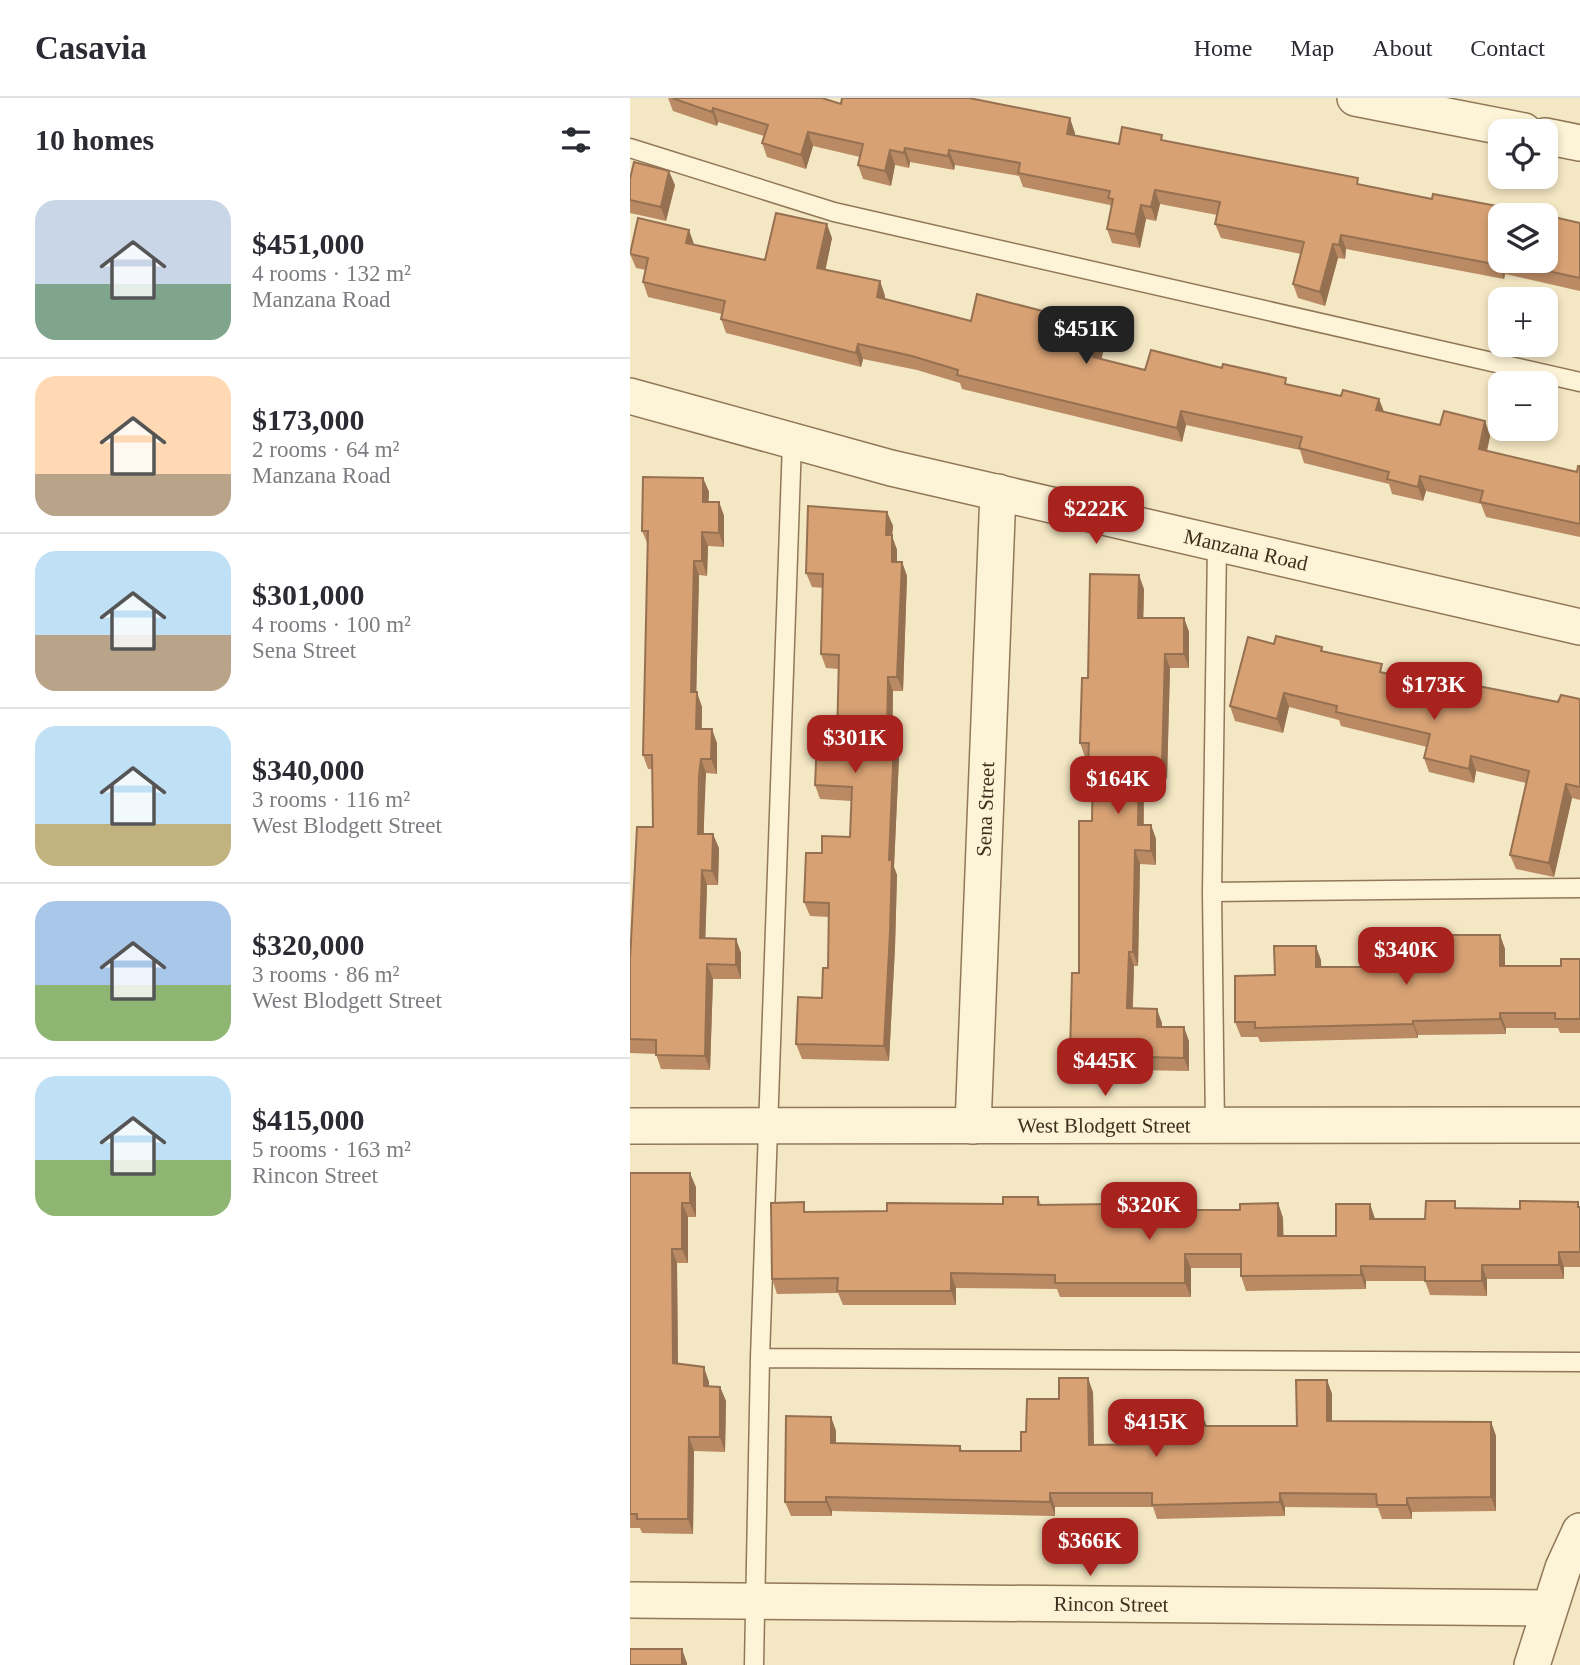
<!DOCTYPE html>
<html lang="en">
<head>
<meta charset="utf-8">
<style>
  :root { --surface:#fff; --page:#f7f7f7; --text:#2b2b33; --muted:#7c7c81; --line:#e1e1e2; --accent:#a8221e }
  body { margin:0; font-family:"Times New Roman",serif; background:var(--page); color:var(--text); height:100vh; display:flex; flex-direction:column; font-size:26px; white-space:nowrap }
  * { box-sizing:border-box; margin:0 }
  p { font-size:23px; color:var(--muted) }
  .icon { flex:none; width:38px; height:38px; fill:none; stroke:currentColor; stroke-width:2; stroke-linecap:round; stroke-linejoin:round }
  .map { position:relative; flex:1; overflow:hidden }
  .details { display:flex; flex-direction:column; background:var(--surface); width:630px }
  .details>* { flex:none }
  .fabs { position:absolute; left:858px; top:21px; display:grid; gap:14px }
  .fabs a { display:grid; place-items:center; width:70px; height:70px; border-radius:14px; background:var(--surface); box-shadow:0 4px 10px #0003; font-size:35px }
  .price { position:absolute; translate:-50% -60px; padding:0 16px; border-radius:14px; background:var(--accent); color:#fff; font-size:23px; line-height:46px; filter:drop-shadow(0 2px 4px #0008) }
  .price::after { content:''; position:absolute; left:50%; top:42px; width:21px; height:16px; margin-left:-10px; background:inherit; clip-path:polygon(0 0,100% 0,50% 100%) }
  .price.selected { background:#222; color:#fff }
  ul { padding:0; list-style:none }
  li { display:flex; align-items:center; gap:21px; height:175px; padding:0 35px }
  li+li { border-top:2px solid var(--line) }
  li span { display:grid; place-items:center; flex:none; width:196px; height:140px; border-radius:21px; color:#555 }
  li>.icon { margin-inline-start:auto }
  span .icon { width:84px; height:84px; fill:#fffc; stroke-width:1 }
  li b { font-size:30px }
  h2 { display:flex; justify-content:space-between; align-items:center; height:84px; padding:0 35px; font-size:30px }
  header { display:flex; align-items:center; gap:42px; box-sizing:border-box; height:98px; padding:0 35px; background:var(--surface); border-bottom:2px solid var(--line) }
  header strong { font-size:33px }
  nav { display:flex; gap:38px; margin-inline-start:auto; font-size:24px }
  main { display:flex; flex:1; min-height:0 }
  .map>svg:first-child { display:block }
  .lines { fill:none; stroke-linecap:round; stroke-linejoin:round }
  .service-casing { stroke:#917857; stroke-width:21 }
  .minor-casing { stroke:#917857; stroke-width:38 }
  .service { stroke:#fdf3d7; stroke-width:18 }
  .minor { stroke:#fdf3d7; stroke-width:35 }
  .wall { fill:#b98a64 }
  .shaded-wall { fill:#967151 }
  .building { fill:#d7a174; stroke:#967151; stroke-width:2 }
  .labels { text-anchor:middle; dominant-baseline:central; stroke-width:5; stroke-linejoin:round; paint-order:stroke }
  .street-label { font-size:21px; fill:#3f2e1d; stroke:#faf0d3 }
</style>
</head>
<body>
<header>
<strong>Casavia</strong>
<nav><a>Home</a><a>Map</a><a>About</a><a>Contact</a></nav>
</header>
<main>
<section class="details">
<h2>10 homes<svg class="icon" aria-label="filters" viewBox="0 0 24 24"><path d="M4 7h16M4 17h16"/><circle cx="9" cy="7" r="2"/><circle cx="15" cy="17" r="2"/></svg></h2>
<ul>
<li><span style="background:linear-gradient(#c9d6e8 60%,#7fa58c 0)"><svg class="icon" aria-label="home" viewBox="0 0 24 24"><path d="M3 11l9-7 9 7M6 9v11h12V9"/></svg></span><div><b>$451,000</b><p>4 rooms · 132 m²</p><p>Manzana Road</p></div></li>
<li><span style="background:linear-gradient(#ffd9b3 70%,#b9a48a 0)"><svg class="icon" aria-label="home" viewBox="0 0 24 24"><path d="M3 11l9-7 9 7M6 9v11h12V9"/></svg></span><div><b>$173,000</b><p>2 rooms · 64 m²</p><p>Manzana Road</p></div></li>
<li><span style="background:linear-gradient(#bfe0f5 60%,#b9a48a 0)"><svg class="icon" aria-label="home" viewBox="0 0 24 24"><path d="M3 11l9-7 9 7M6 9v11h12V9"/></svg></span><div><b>$301,000</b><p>4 rooms · 100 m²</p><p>Sena Street</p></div></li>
<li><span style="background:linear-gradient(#bfe0f5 70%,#c2b280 0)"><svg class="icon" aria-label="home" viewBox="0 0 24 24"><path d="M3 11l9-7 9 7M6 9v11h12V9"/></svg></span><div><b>$340,000</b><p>3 rooms · 116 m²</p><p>West Blodgett Street</p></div></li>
<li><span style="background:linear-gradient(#a9c7e8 60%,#8fb573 0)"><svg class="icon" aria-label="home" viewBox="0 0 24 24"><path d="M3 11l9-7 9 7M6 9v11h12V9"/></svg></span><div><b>$320,000</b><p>3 rooms · 86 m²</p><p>West Blodgett Street</p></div></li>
<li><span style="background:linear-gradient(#bfe0f5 60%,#8fb573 0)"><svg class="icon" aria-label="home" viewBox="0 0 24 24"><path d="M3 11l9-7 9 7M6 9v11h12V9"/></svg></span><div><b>$415,000</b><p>5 rooms · 163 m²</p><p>Rincon Street</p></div></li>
</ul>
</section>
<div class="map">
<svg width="950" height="1567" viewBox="0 0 950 1567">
  <rect width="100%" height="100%" fill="#f4e7c3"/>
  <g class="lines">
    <g class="service-casing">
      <path id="service" d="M0,50L204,114L950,284
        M582,794L950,790
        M585,1029L582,794L587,447
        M130,1260L950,1264
        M124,1567L130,1260L162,344"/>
    </g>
    <g class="minor-casing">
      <g id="minor">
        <path d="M725,0L894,33"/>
        <path d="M915,38L950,45"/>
        <path id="s1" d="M0,298L261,370L950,529"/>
        <path id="s2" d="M0,1028L950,1027"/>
        <path id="s3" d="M343,1028L368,394"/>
        <path id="s4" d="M0,1502L919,1510"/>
        <path d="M902,1567L933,1470L950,1433"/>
      </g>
    </g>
    <use href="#service" class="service"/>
    <use href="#minor" class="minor"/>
  </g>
  <path class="wall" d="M38,0H192L211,6L445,35V37L489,46L534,42L730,87L802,101L950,125V193L875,176L874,181L716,151L715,161L708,160L695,208L668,200L663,186L671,156L591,140L585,126L587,117L530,106L526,123L516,121L510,150L482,145L477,131L481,109L480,107L393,89L389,78L325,67L324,72L280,64L279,70L265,67L261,88L233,81L228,67L230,59L183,48L176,71L137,59L132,45L134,38L88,24L87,28L43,13Z
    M0,81L45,87L36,123L0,115Z
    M202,140L195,172L250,183L255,198V201L341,223L470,228L476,243L471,261L515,272L659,287L754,314L810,327L855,323L860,338L857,353L947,374L950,368V439L856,419L851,406L796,393L793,403L762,396L759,386L674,365L670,352L556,327L552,344L332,291L330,285L287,272L233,261L231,269L96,235L91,221L92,216L18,199L13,184L16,172L6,170L0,156L135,162Z
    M73,380L79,394L78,404H89L94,418V449L78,448L77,478L69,477L66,594L72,609V631L87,645V676L76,675L74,692V736L89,750L88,787H77L75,840L106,841L111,855V881H83L80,972L31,971L26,956L0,955V862L23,729L22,671H18L13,657L18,447L12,433Z
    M257,414L263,428L262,438L267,452V464H272L277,478L273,593H263L262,644L269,659L264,769L267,777L265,849L259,963L172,961L166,946L192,900L198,870L199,819L180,818L174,804L192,755L220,739L221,703L190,701L185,687L207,642L209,571L196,570L191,556L193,490L182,489L176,475Z
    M514,491L513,520H554L559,534V570H540L537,681H514V727H521L526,741V767L510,766L508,868H504L503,910L532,925V929L559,943V973L445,971L440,957L449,875L462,723V677L458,666V659H455L450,645L458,580Z
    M644,546L692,549L693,553L755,575L811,588L928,604L950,601V702L942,700L924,779L886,771L880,757L896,685L846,673L844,685L799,674L794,660L797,649L711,628L709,622L659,609L653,635L605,623L600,608Z
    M870,837L875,851V868H931L950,861V935H930L928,930H876V936L788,937V940L630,944L628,939H611L605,924L645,877L691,862V869H738L796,848Z
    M0,1075L66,1089V1119H58V1165H47L48,1266L79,1284V1288L90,1289L96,1303L95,1354L64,1353L63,1436L12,1435L10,1430H0Z
    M408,1099L411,1107L557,1112H610L648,1105L653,1120V1138H706L740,1106L745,1121H795L827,1110L890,1111L950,1109V1169H934V1181H857V1198L800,1197L795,1183H736V1191L616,1193L611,1178V1170H561V1199H430L427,1191L326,1190V1207H213L208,1195L147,1196L142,1181L177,1114L257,1113L373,1106Z
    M697,1282L702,1296V1323L861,1324L866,1338V1413L782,1414V1421H752L748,1410L655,1409V1418L527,1421L523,1409H425V1418L202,1413V1418H161L155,1404L201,1319L206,1333V1346L330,1348L332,1353H391L396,1334L429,1301L463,1294L464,1347L522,1346L576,1328H667Z"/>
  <path class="shaded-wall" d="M83,10L88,24L87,28L82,14Z
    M440,20L445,35L442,50L437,36Z
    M178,34L183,48L176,71L171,57Z
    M275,50L280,64L279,70L274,55Z
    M260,52L265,67L261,88L255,73Z
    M319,52L325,67L324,72L318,58Z
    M39,73L45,87L36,123L31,109Z
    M525,92L530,106L526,123L521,109Z
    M511,107L516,121L510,150L505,136Z
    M197,126L202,140L193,184L187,170Z
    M59,132L64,146L56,145Z
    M711,137L716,151L715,161L709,147Z
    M703,146L708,160L695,208L690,194Z
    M870,162L875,176L874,181L869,167Z
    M250,183L255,198L252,213L247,199Z
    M470,228L476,243L468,274L463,259Z
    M228,246L233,261L231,269L226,255Z
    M749,301L755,316L746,312Z
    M551,313L556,327L552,344L547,330Z
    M855,323L860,338L854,366L849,351Z
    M790,378L796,393L793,403L788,389Z
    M73,380L79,394L78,418L73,404Z
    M89,404L94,418V449L89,435Z
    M257,414L263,428L262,438L267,452V478L262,464L256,437Z
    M72,434L78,448L77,478L72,463Z
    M64,463L69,477L66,609L61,594Z
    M272,464L277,478L273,593L267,579Z
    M509,477L514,491L513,534L508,520Z
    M554,520L559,534V570L554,556Z
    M535,556L540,570L537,681L532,667Z
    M258,579L263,593L262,658L257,644Z
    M67,594L72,609L71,645L66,631Z
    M654,595L659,609L653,635L647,621Z
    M82,631L87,645V676L81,661Z
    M264,644L269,659L264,769L267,777L265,849L259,963L254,948L259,762Z
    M841,658L846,673L844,685L839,671Z
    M71,661L76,675L73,750L68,736Z
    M509,667L514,681L513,741L508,727Z
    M936,686L942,700L924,779L919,765Z
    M521,727L526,741V767L521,753Z
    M83,736L89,750L88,787L82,773Z
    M505,752L510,766L508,868L503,854Z
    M72,772L77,787L75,854L70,840Z
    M870,837L875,851V882L870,868Z
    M106,841L111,855V881L106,867Z
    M686,848L691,862L692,884L686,869Z
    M499,854L504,868L502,923L497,910Z
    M77,866L83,881L80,972L75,958Z
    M527,911L532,925V943L527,929Z
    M870,915L876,930V936L870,921Z
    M783,923L788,937V940L783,926Z
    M554,929L559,943V973L554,960Z
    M60,1075L66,1089V1119L60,1105Z
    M52,1105L58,1119V1165L52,1151Z
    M648,1105L653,1120L654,1153L648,1138Z
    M740,1106L745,1121H740Z
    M42,1151L47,1165L48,1279L43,1265Z
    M929,1154L934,1169V1181L929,1167Z
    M555,1156L561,1170V1199L555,1185Z
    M852,1167L857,1181V1198L852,1183Z
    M731,1168L736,1183V1191L731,1177Z
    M321,1175L326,1190V1207L321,1193Z
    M74,1269L79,1284V1302L74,1288Z
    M458,1280L463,1294L464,1361L459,1347Z
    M697,1282L702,1296V1337L697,1323Z
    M90,1289L96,1303L95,1354L90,1339Z
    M572,1315L577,1329L572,1328Z
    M201,1319L206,1333V1359L201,1345Z
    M861,1324L866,1338V1413L861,1399Z
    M59,1339L64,1353L63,1436L58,1421Z
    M420,1395L425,1409V1418L420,1404Z
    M650,1395L655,1409V1418L650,1404Z
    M196,1399L202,1413V1418L196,1404Z
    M777,1400L782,1414V1421L777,1407Z
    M52,1551L57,1565V1567H52Z"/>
  <path class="building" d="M42,0H192L211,6L212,0H339L440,20L437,36L489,46L492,29L532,37L531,42L728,80L727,86L802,101L803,96L915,117H870V162L869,167L711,137L709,147L703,146L690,194L663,186L674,144L585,126L590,104L525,92L521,109L511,107L505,136L477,131L483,101L478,100L480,93L388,75L390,65L319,52L318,58L275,50L274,55L260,52L255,73L228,67L233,46L178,34L171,57L132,45L138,27L83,10L82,14Z
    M4,64L39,73L31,109L0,102V81Z
    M146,115L197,126L187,170L250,183L247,199L341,223L347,196L470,228L463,259L515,272L521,252L592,270L593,266L656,280L655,286L711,298L713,292L749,301L746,312L810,327L814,313L855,323L849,351L947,374L948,368H950V426L850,404L853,393L790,378L788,389L757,381L759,374L669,350L672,339L551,313L547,330L327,277L328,272L282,258L228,246L226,255L91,221L95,203L13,184L18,160L0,156L8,120L59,132L56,145L135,162Z
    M915,117L950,125V180L872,163H915Z
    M13,379L73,380V404H89V435L72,434V463H64L61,594H67L66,631H82L81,661H71L69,678L68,736H83L82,773L72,772L70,840L106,841V867L77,866L75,958L26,957V942L0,941V862L7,729H23L22,657H13L18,433H12Z
    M178,408L257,414L256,437H262V464H272L267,579H258L257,644H264L259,762H262L260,834L254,948L166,946L168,899L192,900L193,870H198L199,805L174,804L176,755H192V738L220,739L222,689L185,687L187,641L207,642L209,557L191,556L193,476L176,475Z
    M460,476L509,477L508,520H554V556H535L532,667H509L508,727H521V753L505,752L503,854H499L497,910L527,911V929H554V960L440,957L442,875H449V723H462L463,666H458L459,645H450L452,580H458Z
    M646,538L692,549L691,553L752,566L750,574L811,588L813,581L928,604L931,597L950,601V689L936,686L919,765L880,757L899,673L841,658L839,671L794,660L800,636L706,614L707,608L654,595L647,621L600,608L618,539L644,546Z
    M796,837H870V868H931V861H950V921H925V915H870V921L783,923V926L625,930V924H605V878L645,877L644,848H686V869H738V849L796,848Z
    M0,1075H60V1105H52V1151H42L43,1265L74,1269V1288L90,1289V1339H59L58,1421H7V1416H0Z
    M373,1099H408V1107L555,1105V1112H610V1106L648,1105V1138H706V1106H740V1121H795L796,1103H825V1110L890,1111V1103L948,1104V1109H950V1154H929V1167H852V1183H795V1169L731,1168V1177L611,1178V1156H555V1185H425V1177L321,1175V1193H207L208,1180L142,1181L141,1105L174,1104V1114L257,1113V1105L373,1106Z
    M429,1280H458L459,1347L522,1346L523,1315H572V1328H667L666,1282H697V1323L861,1324V1399L777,1400V1407H747L746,1396L650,1395V1404L522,1407V1395H420V1404L196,1399V1404H155L156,1318L201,1319V1345L330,1348V1353H391V1334H396L397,1301H429Z
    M0,1551H52V1567H0Z"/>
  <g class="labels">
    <g class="street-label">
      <text stroke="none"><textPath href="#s1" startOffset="635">Manzana Road</textPath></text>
      <text stroke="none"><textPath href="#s3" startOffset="317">Sena Street</textPath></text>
      <text stroke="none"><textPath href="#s2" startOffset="474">West Blodgett Street</textPath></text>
      <text stroke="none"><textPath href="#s4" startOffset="481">Rincon Street</textPath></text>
    </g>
  </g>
</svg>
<div class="fabs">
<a><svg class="icon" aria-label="locate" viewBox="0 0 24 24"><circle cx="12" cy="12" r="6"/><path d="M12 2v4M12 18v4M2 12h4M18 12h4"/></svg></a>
<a><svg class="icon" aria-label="layers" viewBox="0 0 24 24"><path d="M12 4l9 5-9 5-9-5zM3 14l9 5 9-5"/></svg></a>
<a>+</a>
<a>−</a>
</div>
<b class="price selected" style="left:456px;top:268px">$451K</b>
<b class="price" style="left:466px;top:448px">$222K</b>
<b class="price" style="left:804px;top:624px">$173K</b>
<b class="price" style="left:225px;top:677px">$301K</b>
<b class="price" style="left:488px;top:718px">$164K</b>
<b class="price" style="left:776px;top:889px">$340K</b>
<b class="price" style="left:475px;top:1000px">$445K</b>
<b class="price" style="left:519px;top:1144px">$320K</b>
<b class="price" style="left:526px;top:1361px">$415K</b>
<b class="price" style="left:460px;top:1480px">$366K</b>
</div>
</main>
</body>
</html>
